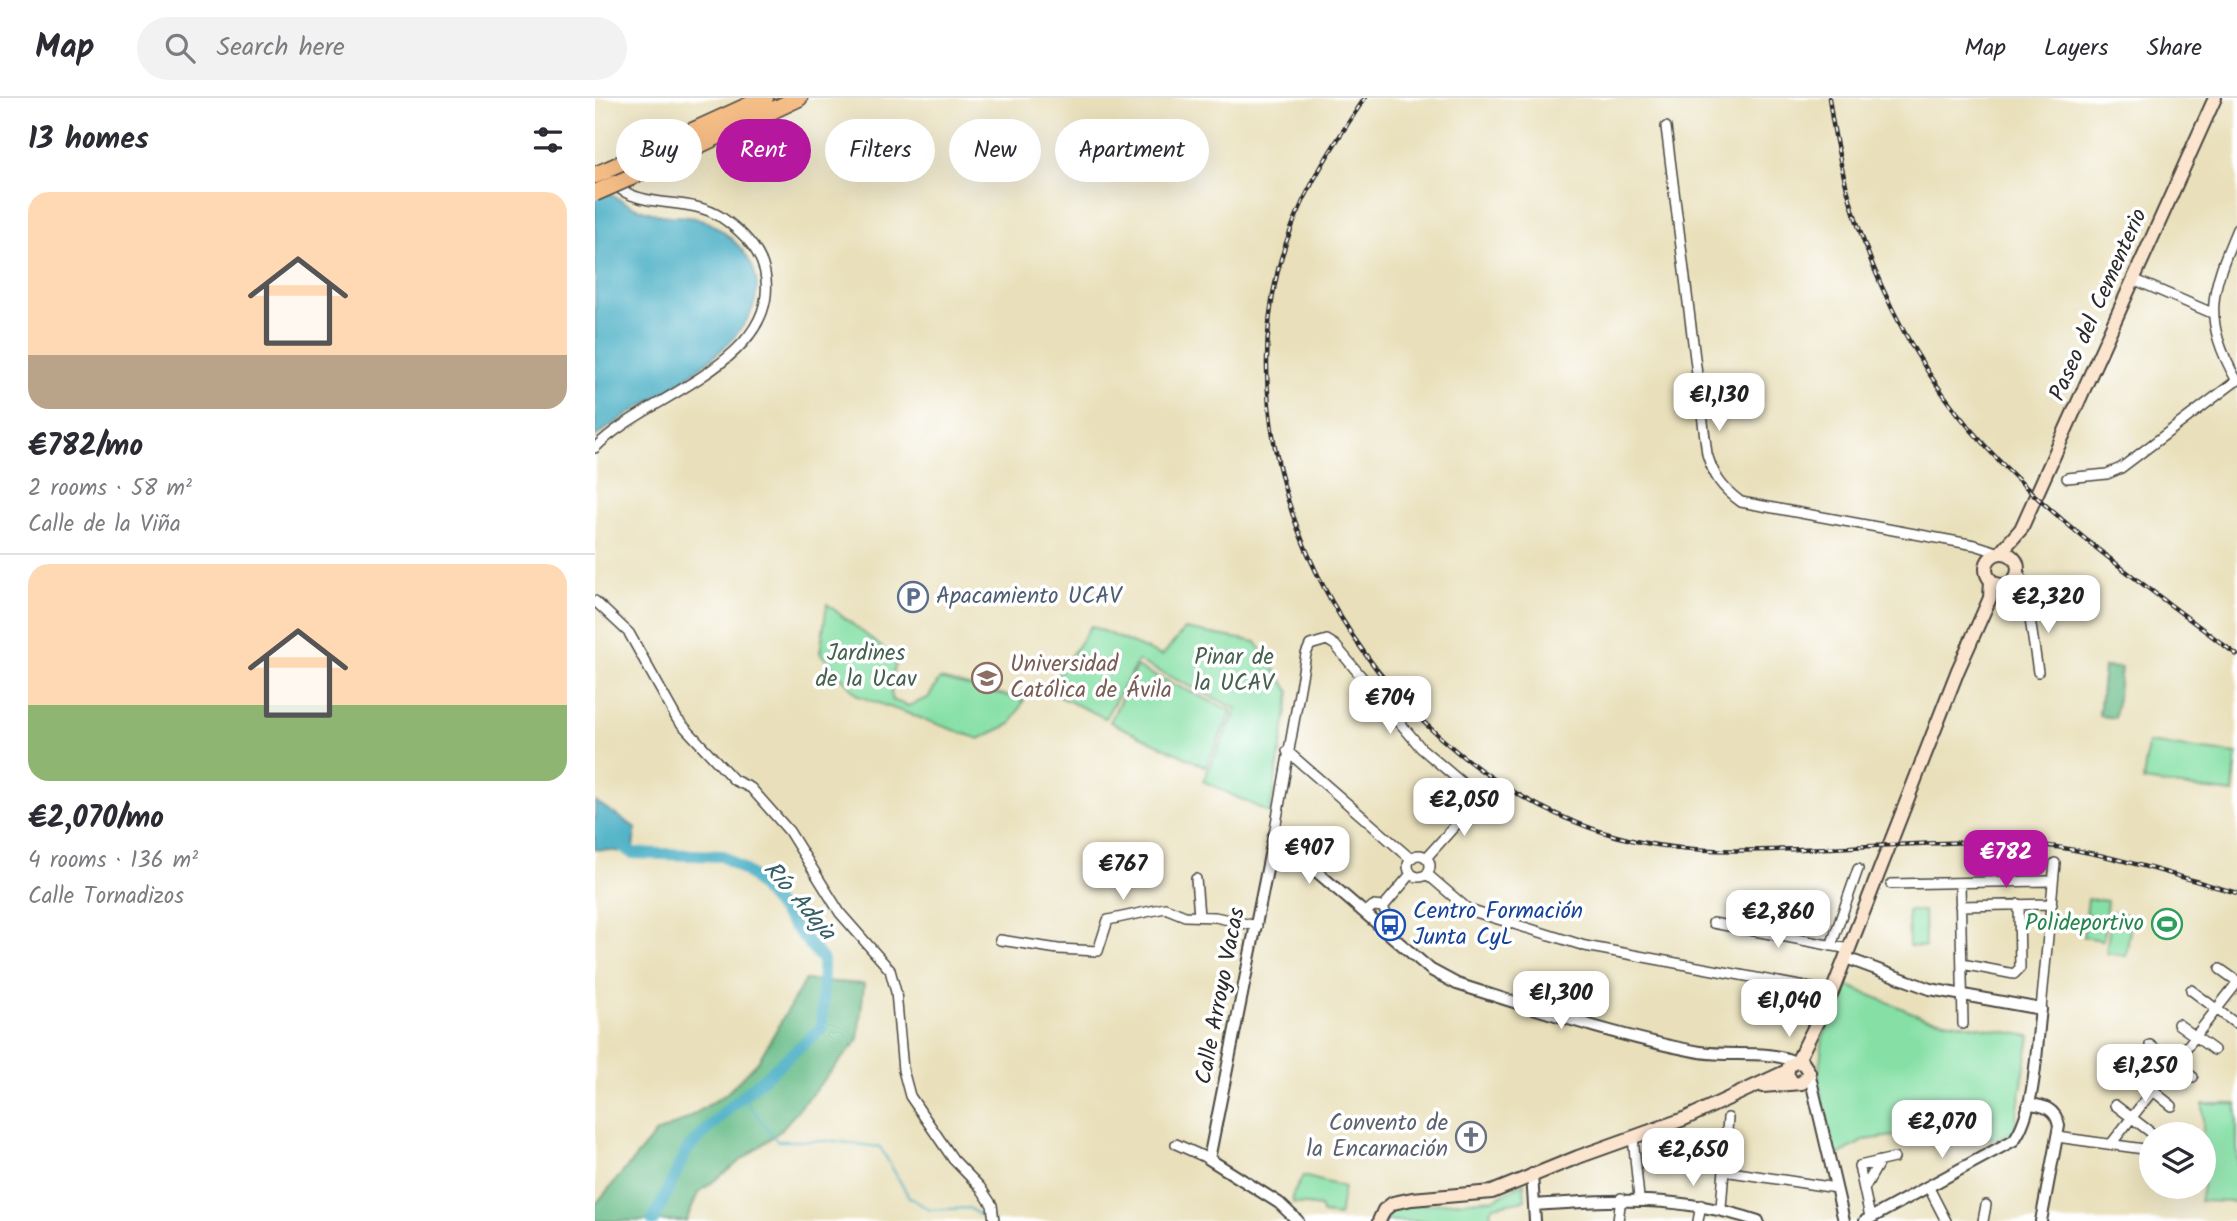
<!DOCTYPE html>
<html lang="en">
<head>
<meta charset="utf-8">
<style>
  :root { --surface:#fff; --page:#f2f2f3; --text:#2b2b33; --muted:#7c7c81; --line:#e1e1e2; --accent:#b5179e }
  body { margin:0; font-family:Kalam,sans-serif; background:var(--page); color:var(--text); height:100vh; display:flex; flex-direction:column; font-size:26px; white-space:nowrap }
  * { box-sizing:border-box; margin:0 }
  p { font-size:23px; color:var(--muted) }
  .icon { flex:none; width:38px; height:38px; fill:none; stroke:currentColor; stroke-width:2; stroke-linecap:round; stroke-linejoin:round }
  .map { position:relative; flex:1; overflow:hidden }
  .sheet { display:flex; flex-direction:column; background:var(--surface); width:595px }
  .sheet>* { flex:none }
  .top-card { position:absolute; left:21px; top:21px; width:665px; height:63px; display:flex; gap:14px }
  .controls { position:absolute; left:1544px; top:1024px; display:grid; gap:14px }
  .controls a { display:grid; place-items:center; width:77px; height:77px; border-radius:50%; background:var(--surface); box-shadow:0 7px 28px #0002; font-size:35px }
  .price { position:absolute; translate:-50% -60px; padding:0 16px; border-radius:14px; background:#fff; color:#222; font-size:23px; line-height:46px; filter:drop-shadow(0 2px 4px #0008) }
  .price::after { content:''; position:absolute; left:50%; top:42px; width:21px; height:16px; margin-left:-10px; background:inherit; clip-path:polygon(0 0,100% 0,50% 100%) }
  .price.current { background:var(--accent); color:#fff }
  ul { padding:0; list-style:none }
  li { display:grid; align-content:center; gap:14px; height:371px; padding:0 28px }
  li+li { border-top:2px solid var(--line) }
  li span { display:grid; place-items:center; height:217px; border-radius:21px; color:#555 }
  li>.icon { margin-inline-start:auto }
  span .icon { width:126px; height:126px; fill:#fffc; stroke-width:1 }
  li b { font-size:30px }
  h2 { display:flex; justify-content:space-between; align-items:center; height:84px; padding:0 28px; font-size:30px }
  .chip { padding:0 24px; border-radius:32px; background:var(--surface); box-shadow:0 7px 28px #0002; font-size:24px; line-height:63px }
  .chip.current { background:var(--accent); color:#fff }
  header { display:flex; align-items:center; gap:42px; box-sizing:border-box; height:98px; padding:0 35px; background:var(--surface); border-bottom:2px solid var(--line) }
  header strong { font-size:33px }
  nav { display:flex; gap:38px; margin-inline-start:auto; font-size:24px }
  .search { width:490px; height:63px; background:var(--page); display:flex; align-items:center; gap:18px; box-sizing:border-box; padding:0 24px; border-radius:38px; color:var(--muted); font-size:26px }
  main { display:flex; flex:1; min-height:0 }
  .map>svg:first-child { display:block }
  .green { fill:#86e0a6; stroke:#588668; stroke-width:2 }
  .forest { fill:#6cbe8b; stroke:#4c745b; stroke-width:2 }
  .water { fill:#43acc2; stroke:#376c76; stroke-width:2 }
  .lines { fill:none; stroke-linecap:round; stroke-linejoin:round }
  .stream { stroke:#43acc2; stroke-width:2 }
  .river { stroke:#43acc2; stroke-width:12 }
  .minor-casing { stroke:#484641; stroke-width:12 }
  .tertiary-casing { stroke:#484641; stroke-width:14 }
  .secondary-casing { stroke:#484641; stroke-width:16 }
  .motorway-casing { stroke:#484641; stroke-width:19 }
  .minor { stroke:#fff; stroke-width:9 }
  .tertiary { stroke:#fff; stroke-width:10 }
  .secondary { stroke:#fbe5cf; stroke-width:12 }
  .motorway { stroke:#f6be87; stroke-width:16 }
  .rail-casing { stroke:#2b2b2b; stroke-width:4.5 }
  .rail { stroke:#fff; stroke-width:2; stroke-dasharray:5; stroke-linecap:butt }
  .motorway-bridge-casing { stroke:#484641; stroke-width:19; stroke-linecap:butt }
  .motorway-bridge { stroke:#f6be87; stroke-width:16 }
  .labels { text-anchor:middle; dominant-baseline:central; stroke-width:7; stroke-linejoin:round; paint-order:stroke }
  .street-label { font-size:23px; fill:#2b2b2b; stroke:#fff }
  .service-label { font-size:23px; fill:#4e5e75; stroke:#fff; text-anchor:start }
  .park-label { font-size:23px; fill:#466150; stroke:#fff }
  .education-label { font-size:23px; fill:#785e54; stroke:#fff; text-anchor:start }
  .transit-label { font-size:23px; fill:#164399; stroke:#fff; text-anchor:start }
  .leisure-label { font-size:23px; fill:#27864d; stroke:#fff; text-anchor:end }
  .worship-label { font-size:23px; fill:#5b616d; stroke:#fff; text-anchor:end }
  .water-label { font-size:24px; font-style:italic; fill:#355f67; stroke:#fff }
</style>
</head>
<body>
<header>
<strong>Map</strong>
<div class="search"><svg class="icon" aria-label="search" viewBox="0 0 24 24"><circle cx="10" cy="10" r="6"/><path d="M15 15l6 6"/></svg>Search here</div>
<nav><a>Map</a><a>Layers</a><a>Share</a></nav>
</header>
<main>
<section class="sheet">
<h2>13 homes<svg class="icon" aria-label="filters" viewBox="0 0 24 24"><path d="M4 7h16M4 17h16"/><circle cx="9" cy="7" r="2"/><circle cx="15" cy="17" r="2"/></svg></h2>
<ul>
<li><span style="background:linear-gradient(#ffd9b3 75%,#b9a48a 0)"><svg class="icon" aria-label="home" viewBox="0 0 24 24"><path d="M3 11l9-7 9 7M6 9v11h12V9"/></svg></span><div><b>€782/mo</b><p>2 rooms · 58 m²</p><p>Calle de la Viña</p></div></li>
<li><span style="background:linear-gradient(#ffd9b3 65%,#8fb573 0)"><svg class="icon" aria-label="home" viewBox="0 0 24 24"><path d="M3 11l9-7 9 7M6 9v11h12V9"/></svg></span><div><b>€2,070/mo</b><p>4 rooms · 136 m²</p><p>Calle Tornadizos</p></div></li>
</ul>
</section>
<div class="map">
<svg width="1642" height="1123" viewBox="0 0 1642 1123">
  <rect width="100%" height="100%" fill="#fff"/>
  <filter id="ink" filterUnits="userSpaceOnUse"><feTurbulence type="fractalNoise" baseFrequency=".0143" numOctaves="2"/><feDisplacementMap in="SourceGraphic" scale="14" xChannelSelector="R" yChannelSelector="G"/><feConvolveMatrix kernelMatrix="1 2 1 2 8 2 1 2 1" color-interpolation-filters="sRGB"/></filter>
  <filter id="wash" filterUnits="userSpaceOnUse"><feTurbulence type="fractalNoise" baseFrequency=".00686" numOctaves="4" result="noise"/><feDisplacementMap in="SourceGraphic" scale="28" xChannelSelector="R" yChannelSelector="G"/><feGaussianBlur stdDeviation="1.57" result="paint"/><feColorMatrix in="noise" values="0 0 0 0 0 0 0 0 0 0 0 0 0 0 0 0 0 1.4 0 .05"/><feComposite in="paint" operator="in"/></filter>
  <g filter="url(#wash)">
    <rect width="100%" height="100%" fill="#e9e0bb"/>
    <path class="green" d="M232,506L303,562L295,581L297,602L313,608L333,600L345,581L429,602L416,626L384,641L263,598L225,555Z
      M496,528L567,558L590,531L661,544L695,594L675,715L608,683L642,611L543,563L510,620L452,593Z
      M541,569L637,613L611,669L515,624Z
      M1553,645L1642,656L1638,695L1548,683Z
      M1493,801L1512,803L1508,842L1488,839Z
      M1313,813H1329L1330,849L1314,848Z
      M1517,814L1537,818L1531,858L1511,855Z
      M1251,887L1328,919L1435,938L1419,1034L1403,1041L1305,1037L1270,1042L1239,1059L1223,982L1228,939Z
      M1608,1006H1642V1104L1605,1103L1608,1088Z
      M708,1078L749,1089L744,1118L728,1116L725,1109L698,1105L697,1098Z
      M929,1085L930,1102L899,1108L895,1113L897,1123H790L801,1109L899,1101Z"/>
    <path class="forest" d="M1509,569L1526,570L1520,620L1504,618Z
      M210,882L269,886L263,942L185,1033L103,1095L91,1123H0V1107L61,1035L86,1024L131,996L164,962Z"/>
    <path class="water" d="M0,85C20,101 41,112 66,117C79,119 96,117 108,122C125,129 143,145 152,159C203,235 45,303 0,339Z
      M0,703L41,730L37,755L0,751Z"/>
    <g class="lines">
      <path class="stream" d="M147,998L182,1043H238L285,1049L314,1099L335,1112L374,1110L393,1123"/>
      <path class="river" d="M0,730L37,755L128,758L156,777L228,862L227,930L134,1010L92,1052L58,1123"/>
    </g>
  </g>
  <g filter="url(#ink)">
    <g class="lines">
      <g class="minor-casing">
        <path id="minor" d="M1071,29L1112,356C1119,379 1127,390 1146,404L1380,447L1405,455
          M1642,131C1615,195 1607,221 1642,283
          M1538,181L1617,215
          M0,350C47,300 180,266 171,182C169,155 148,134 126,119C97,100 58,110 28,93C20,88 12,79 4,72
          M1472,380L1512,376L1526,370L1641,283
          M1423,471L1431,494L1443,574
          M1415,485L1431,504
          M0,503L34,535L82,621L139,682L156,690L194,733L245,815L295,872L301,894L308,972L315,998L358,1061L385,1089L397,1107L399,1123
          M692,653L816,761
          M679,737L711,556L715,547L732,542L740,547L826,650L885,700L831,760
          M813 768a11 11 0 1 1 22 0a11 11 0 1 1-22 0Z
          M832,776L874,812L990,848L1237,894
          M601,781L604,818
          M1365,785L1368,926
          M1296,786L1452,783
          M1365,808L1457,806
          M788,809L816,776
          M770,815L778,808L788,809L792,818L786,829
          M1118,825L1254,851
          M405,842L463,851L503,853L513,822L570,810L590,818L620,819L662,828
          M1236,848L1263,771
          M1367,866L1419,876L1425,870L1424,806
          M1625,871L1642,883
          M1596,892L1640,925
          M1446,911L1460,765
          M1583,926L1619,952
          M1555,947L1598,979
          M1542,980L1577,1008
          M1520,1007L1558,1036
          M1038,1039L1044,1100
          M1462,1039L1556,1052
          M581,1046L614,1061
          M1516,1046L1642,885
          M1129,1073L1241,1090
          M1333,1088L1351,1123
          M1269,1091L1285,1063
          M1126,1110L1133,1020
          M1275,1119L1264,1068L1299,1060
          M1023,1123L1026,1100
          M1103,1123L1106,1107
          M1388,1123L1391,1107"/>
      </g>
      <g class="tertiary-casing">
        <path id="tertiary" d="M1251,860L1335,891L1446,911C1441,949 1441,1011 1419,1042L1270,1123
          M1214,974L1249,1123
          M1433,1006C1449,1007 1461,1011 1464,1028L1446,1123
          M937,1076L940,1123
          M939,1107C1019,1101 1086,1097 1163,1123
          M703,1123L684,1105L614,1061L679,737L836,872L862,886C938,910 1027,940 1105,954C1135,959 1173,951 1200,964"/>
      </g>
      <g class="secondary-casing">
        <path id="secondary" d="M1405,455L1426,431L1435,411L1620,0
          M1391 471a16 16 0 1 1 32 0a16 16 0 1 1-32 0Z
          M1202,964L1237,894L1363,572L1395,500L1396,482
          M1168,988L1207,985L1214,974L1208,965L1200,964L1194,968L1192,976L1197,984
          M784,1123L789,1112L798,1105L817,1101L897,1094L983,1059L1089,1021L1192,973"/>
      </g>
      <g class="motorway-casing">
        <path id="motorway" d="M12,72L170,0
          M34,80L204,0"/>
      </g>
      <use href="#minor" class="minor"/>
      <use href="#tertiary" class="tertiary"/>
      <use href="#secondary" class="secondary"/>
      <use href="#motorway" class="motorway"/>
      <g class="rail-casing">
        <path id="rail" d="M770,0C733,54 699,108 683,172C627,404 792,674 1021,738C1082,756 1144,753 1206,751C1270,749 1335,744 1400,744C1482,744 1563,773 1642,795
          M1234,0C1251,129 1304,255 1393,351C1466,430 1557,492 1642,557"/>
      </g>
      <use href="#rail" class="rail"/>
      <g class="motorway-bridge-casing">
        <path id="motorway-bridge" d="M0,77L12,72
          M0,95L34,80"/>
      </g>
      <use href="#motorway-bridge" class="motorway-bridge"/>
    </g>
  </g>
  <defs>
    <g id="parking-ring" transform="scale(1.575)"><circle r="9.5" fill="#fff" stroke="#5c6f8a" stroke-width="1.5"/><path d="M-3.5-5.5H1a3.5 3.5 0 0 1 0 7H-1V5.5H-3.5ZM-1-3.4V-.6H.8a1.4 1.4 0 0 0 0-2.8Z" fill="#5c6f8a"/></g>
    <g id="university-ring" transform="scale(1.575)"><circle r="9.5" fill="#fff" stroke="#8d6e63" stroke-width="1.5"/><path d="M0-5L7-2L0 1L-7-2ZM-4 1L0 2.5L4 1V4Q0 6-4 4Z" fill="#8d6e63"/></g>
    <g id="stadium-ring" transform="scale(1.575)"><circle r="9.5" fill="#fff" stroke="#2e9e5b" stroke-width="1.5"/><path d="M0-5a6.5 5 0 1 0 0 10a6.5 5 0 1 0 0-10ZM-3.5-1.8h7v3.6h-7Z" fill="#2e9e5b"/></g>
    <g id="bus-ring" transform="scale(1.575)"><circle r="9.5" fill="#fff" stroke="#1a4fb4" stroke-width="1.5"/><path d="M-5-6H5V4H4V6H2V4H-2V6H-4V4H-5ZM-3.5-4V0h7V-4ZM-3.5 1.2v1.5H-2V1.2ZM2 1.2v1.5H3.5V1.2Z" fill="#1a4fb4"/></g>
    <g id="church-ring" transform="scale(1.575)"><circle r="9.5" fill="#fff" stroke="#6b7280" stroke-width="1.5"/><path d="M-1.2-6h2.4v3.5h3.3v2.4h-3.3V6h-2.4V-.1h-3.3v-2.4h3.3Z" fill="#6b7280"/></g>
  </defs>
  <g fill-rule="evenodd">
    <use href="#parking-ring" x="318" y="499"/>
    <use href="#university-ring" x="392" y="580"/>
    <use href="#stadium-ring" x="1572" y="826"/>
    <use href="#bus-ring" x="795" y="827"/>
    <use href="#church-ring" x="876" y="1039"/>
  </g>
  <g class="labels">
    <g class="street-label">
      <text transform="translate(1504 207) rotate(-66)">Paseo del Cementerio</text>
      <text transform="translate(626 898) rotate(-79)">Calle Arroyo Vacas</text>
    </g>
    <g class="service-label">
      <text x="341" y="499">Apacamiento UCAV</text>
    </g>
    <g class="park-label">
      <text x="271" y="556">Jardines<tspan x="271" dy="26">de la Ucav</tspan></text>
      <text x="639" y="560">Pinar de<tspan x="639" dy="26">la UCAV</tspan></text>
    </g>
    <g class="education-label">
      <text x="415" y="567">Universidad<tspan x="415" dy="26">Católica de Ávila</tspan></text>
    </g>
    <g class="transit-label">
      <text x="818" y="814">Centro Formación<tspan x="818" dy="26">Junta CyL</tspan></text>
    </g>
    <g class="leisure-label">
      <text x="1549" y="826">Polideportivo</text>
    </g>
    <g class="worship-label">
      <text x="853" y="1026">Convento de<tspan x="853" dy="26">la Encarnación</tspan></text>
    </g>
    <g class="water-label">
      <text transform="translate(204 803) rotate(49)">Río Adaja</text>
    </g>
  </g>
</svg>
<div class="controls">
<a><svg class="icon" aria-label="layers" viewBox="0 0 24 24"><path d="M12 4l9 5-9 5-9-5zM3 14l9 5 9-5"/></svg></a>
</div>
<b class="price" style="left:1124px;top:335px">€1,130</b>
<b class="price" style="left:1453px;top:537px">€2,320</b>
<b class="price" style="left:795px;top:638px">€704</b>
<b class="price" style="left:869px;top:740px">€2,050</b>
<b class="price" style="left:714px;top:788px">€907</b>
<b class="price current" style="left:1411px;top:792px">€782</b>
<b class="price" style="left:528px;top:804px">€767</b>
<b class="price" style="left:1183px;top:852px">€2,860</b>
<b class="price" style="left:966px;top:933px">€1,300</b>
<b class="price" style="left:1194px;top:941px">€1,040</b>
<b class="price" style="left:1550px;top:1006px">€1,250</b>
<b class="price" style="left:1347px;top:1062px">€2,070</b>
<b class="price" style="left:1098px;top:1090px">€2,650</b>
<div class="top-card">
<a class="chip">Buy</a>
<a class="chip current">Rent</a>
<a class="chip">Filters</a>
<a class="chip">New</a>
<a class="chip">Apartment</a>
</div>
</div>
</main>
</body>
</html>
